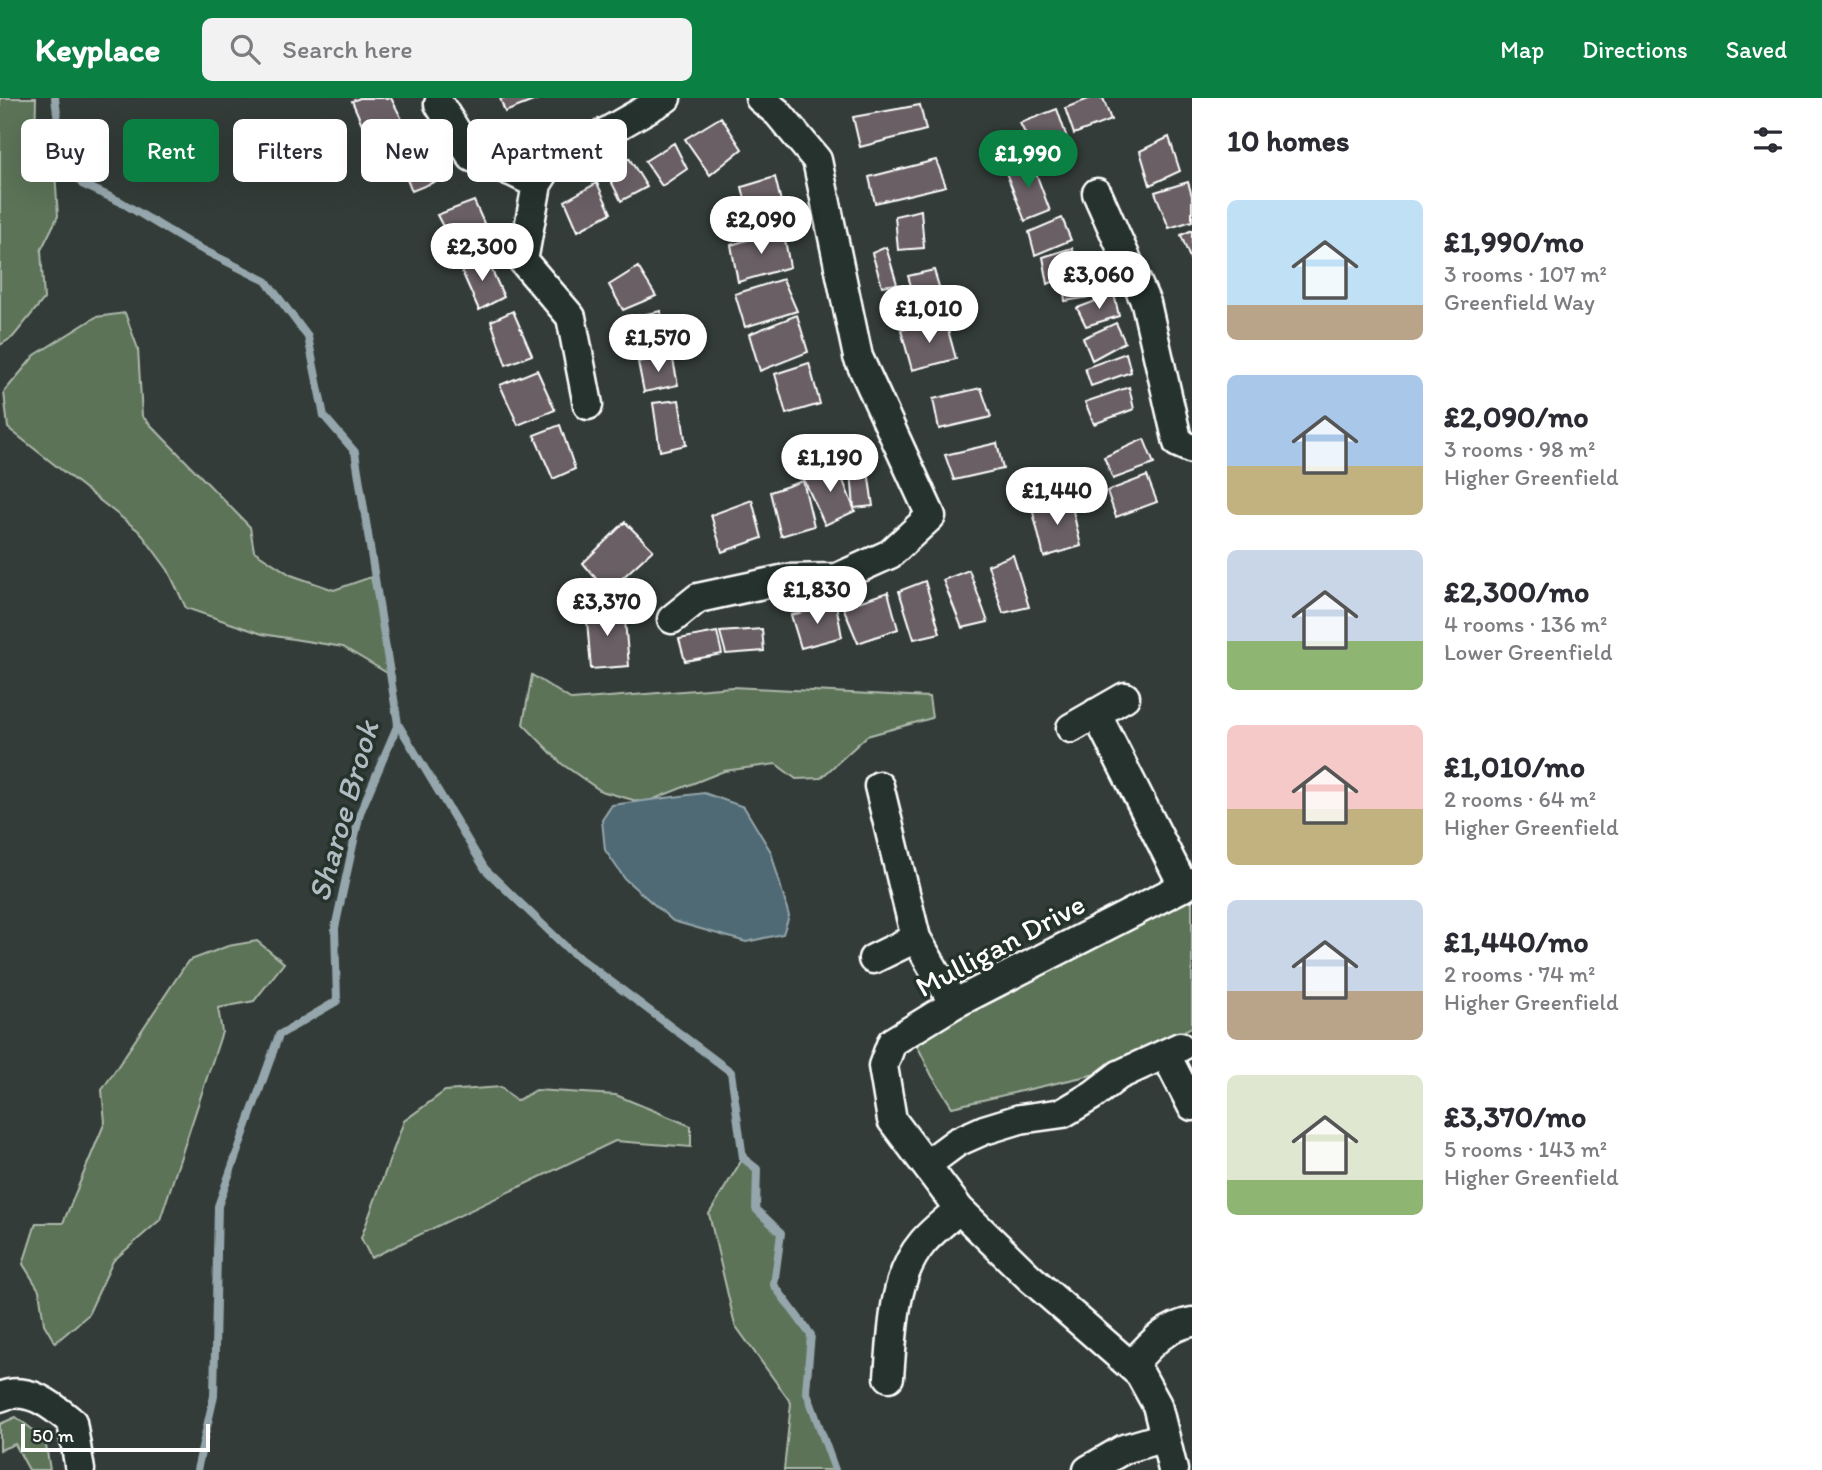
<!DOCTYPE html>
<html lang="en">
<head>
<meta charset="utf-8">
<style>
  :root { --surface:#fff; --page:#f2f2f3; --text:#2b2b33; --muted:#7c7c81; --accent:#0b8043 }
  body { margin:0; font-family:Itim,sans-serif; background:var(--page); color:var(--text); height:100vh; display:flex; flex-direction:column; font-size:26px; white-space:nowrap }
  * { box-sizing:border-box; margin:0 }
  p { font-size:23px; color:var(--muted) }
  .icon { flex:none; width:38px; height:38px; fill:none; stroke:currentColor; stroke-width:2; stroke-linecap:round; stroke-linejoin:round }
  .map { position:relative; flex:1; overflow:hidden }
  .panel { display:flex; flex-direction:column; background:var(--surface); width:630px }
  .panel>* { flex:none }
  .banner { position:absolute; left:21px; top:21px; width:665px; height:63px; display:flex; gap:14px }
  .scale { position:absolute; left:21px; bottom:18px; width:189px; box-sizing:border-box; padding-left:7px; border:4px solid #fff; border-top:0; font-size:19px; line-height:24px; white-space:nowrap; color:#fff; -webkit-text-stroke:5px #26332d; paint-order:stroke }
  .price { position:absolute; translate:-50% -60px; padding:0 16px; border-radius:24px; background:#fff; color:#222; font-size:23px; line-height:46px; filter:drop-shadow(0 2px 4px #0008) }
  .price::after { content:''; position:absolute; left:50%; top:42px; width:21px; height:16px; margin-left:-10px; background:inherit; clip-path:polygon(0 0,100% 0,50% 100%) }
  .price.on { background:var(--accent); color:#fff }
  ul { padding:0; list-style:none }
  li { display:flex; align-items:center; gap:21px; height:175px; padding:0 35px }
  li span { display:grid; place-items:center; flex:none; width:196px; height:140px; border-radius:10px; color:#555 }
  li>.icon { margin-inline-start:auto }
  span .icon { width:84px; height:84px; fill:#fffc; stroke-width:1 }
  li b { font-size:30px }
  h2 { display:flex; justify-content:space-between; align-items:center; height:84px; padding:0 35px; font-size:30px }
  .chip { padding:0 24px; border-radius:10px; background:var(--surface); box-shadow:0 7px 28px #0002; font-size:24px; line-height:63px }
  .chip.on { background:var(--accent); color:#fff }
  header { display:flex; align-items:center; gap:42px; box-sizing:border-box; height:98px; padding:0 35px; background:var(--accent); color:#fff }
  header strong { font-size:33px }
  nav { display:flex; gap:38px; margin-inline-start:auto; font-size:24px }
  .search { width:490px; height:63px; background:var(--page); display:flex; align-items:center; gap:18px; box-sizing:border-box; padding:0 24px; border-radius:10px; color:var(--muted); font-size:26px }
  main { display:flex; flex:1; min-height:0 }
  .map>svg:first-child { display:block }
  .green { fill:#5c7358; stroke:#aeb9ac; stroke-width:2 }
  .water { fill:#4f6b75; stroke:#95a6ac; stroke-width:2 }
  .lines { fill:none; stroke-linecap:round; stroke-linejoin:round }
  .stream { stroke:#95a6ac; stroke-width:8 }
  .building { fill:#695f65; stroke:#fff; stroke-width:2 }
  .street-casing { stroke:#fff; stroke-width:33 }
  .street { stroke:#26332d; stroke-width:28 }
  .labels { text-anchor:middle; dominant-baseline:central; stroke-width:7; stroke-linejoin:round; paint-order:stroke }
  .street-label { font-size:30px; fill:#fff; stroke:#26332d }
  .water-label { font-size:32px; font-style:italic; fill:#b0bcc1; stroke:#26332d }
</style>
</head>
<body>
<header>
<strong>Keyplace</strong>
<div class="search"><svg class="icon" aria-label="search" viewBox="0 0 24 24"><circle cx="10" cy="10" r="6"/><path d="M15 15l6 6"/></svg>Search here</div>
<nav><a>Map</a><a>Directions</a><a>Saved</a></nav>
</header>
<main>
<div class="map">
<svg width="1192" height="1372" viewBox="0 0 1192 1372">
  <rect width="100%" height="100%" fill="#333c38"/>
  <filter id="ink" filterUnits="userSpaceOnUse"><feTurbulence type="fractalNoise" baseFrequency=".0143" numOctaves="2"/><feDisplacementMap in="SourceGraphic" scale="14" xChannelSelector="R" yChannelSelector="G"/><feConvolveMatrix kernelMatrix="1 2 1 2 8 2 1 2 1" color-interpolation-filters="sRGB"/></filter>
  <g filter="url(#ink)">
    <path class="green" d="M0,0H36L35,45L55,74L58,118L41,152L44,201L13,239L0,247Z
      M125,215L138,251L142,318L250,429L254,453L291,477L334,492L371,479L394,579L343,549L262,536L186,510L168,472L140,434L8,330L4,294L35,257L96,219Z
      M532,577L572,602L732,589L929,599L932,620L867,638L821,680L796,681L776,666L724,673L644,705L601,693L562,666L523,626Z
      M1192,799V929L1100,975L952,1009L932,978L915,943L1004,895Z
      M257,843L284,865L254,903L218,910L222,934L160,1122L113,1163L88,1217L55,1245L44,1226L39,1192L23,1166L36,1125H63L105,1024L102,992L188,863L228,848Z
      M501,989L516,1003L536,992L616,997L691,1028V1049L615,1043L371,1160L361,1140L404,1023L445,993Z
      M743,1060L757,1071L756,1111L781,1135L774,1187L811,1237L806,1292L835,1372H784L791,1305L735,1227L709,1116Z
      M16,1319L45,1341L50,1372H29L15,1346L0,1352V1326Z"/>
    <path class="water" d="M704,695L744,709L771,754L789,818L783,836L746,844L673,823L625,781L605,752L602,722L612,707Z"/>
    <g class="lines">
      <path class="stream" d="M55,0L60,39L82,86L121,104L189,145L266,183L308,239L324,318L355,354L398,626L360,715L335,830L337,903L279,937L218,1108L214,1298L197,1372
        M398,626L485,771L569,852L731,974L743,1060L757,1071L756,1111L781,1135L774,1187L811,1237L806,1292L835,1372"/>
    </g>
    <path class="building" d="M360,0H391L408,33L371,47L352,3Z
      M500,0H541L505,14Z
      M1091,0H1103L1111,22L1074,36L1065,10Z
      M920,7L926,32L860,49L853,19Z
      M1057,11L1067,40L1034,54L1020,25Z
      M721,19L742,51L710,77L685,41Z
      M431,38L449,78L412,93L394,52Z
      M1169,39L1180,73L1150,87L1140,53Z
      M674,45L687,71L662,88L645,63Z
      M629,60L647,89L621,103L608,77Z
      M936,62L946,88L875,105L869,79Z
      M1031,62L1050,113L1025,123L1005,72Z
      M775,79L786,124L753,133L742,89Z
      M1188,84L1192,98V123L1169,130L1155,94Z
      M597,85L611,115L578,133L565,103Z
      M474,103L492,143L460,161L437,117Z
      M921,112L924,150L898,152L895,118Z
      M1062,120L1071,142L1035,157L1029,134Z
      M783,131L790,169L738,184L731,147Z
      M1192,132V163H1191L1181,137Z
      M886,149L897,186L882,188L872,155Z
      M1072,150L1081,171L1048,186L1043,159Z
      M486,159L504,199L479,212L460,169Z
      M638,169L656,198L623,212L609,187Z
      M934,172L944,205L918,211L908,178Z
      M1097,174L1102,197L1065,203L1063,181Z
      M783,181L797,213L745,229L735,196Z
      M1114,196L1119,218L1086,228L1077,210Z
      M513,213L532,257L506,267L491,223Z
      M661,213L663,247L637,253L631,219Z
      M797,217L808,254L760,273L749,236Z
      M945,221L956,261L912,272L901,232Z
      M1116,225L1125,244L1092,262L1083,240Z
      M1126,255L1131,274L1091,288L1085,270Z
      M672,257L678,287L644,294L638,264Z
      M809,265L820,306L786,316L775,276Z
      M537,272L555,312L518,327L500,287Z
      M1129,289L1134,311L1094,326L1085,304Z
      M981,290L991,319L939,331L933,301Z
      M679,302L686,347L660,353L653,305Z
      M560,327L575,371L553,381L534,337Z
      M1144,341L1154,366L1113,381L1104,359Z
      M997,345L1003,371L954,382L945,357Z
      M866,359L873,408L854,410L850,361Z
      M836,365L855,413L825,427L803,380Z
      M1147,378L1157,404L1116,419L1107,393Z
      M803,383L814,428L781,438L770,394Z
      M1070,400L1081,448L1044,459L1032,410Z
      M752,402L762,440L722,454L711,417Z
      M625,424L653,452L607,494L583,465Z
      M1013,457L1029,509L1003,515L988,467Z
      M969,472L988,524L962,530L943,482Z
      M925,483L940,535L914,541L899,493Z
      M888,494L898,531L858,545L843,509Z
      M836,506L842,539L801,550L791,517Z
      M586,510L624,511L629,568L591,571Z
      M762,531L764,553L726,556L720,534Z
      M717,534L722,556L685,563L679,541Z"/>
    <g class="lines">
      <g class="street-casing">
        <path id="street" d="M439,6L472,59L513,74L537,86L523,163L571,219L588,307
          M537,86L549,67L666,0
          M1097,95L1146,205L1178,345L1192,351
          M672,521L698,500L786,481L837,480L890,456L931,418L858,259L817,62L778,15L760,0
          M1096,615L1184,789
          M1071,630L1125,599
          M879,688L916,840L954,906
          M873,861L916,840
          M1166,957L1192,1008
          M926,1067L957,1044L984,1032L1020,1021L1063,1015L1093,997L1119,977L1180,949
          M1131,1268C1149,1248 1164,1229 1192,1224
          M889,1279C893,1235 892,1180 923,1144C933,1132 947,1122 959,1111
          M0,1299C27,1287 52,1307 72,1324L80,1372
          M1088,1372L1124,1351L1165,1339
          M1173,1372L1157,1307L1140,1276L1029,1179L959,1111L892,1022L883,968L892,944L954,906L1192,784"/>
      </g>
      <use href="#street" class="street"/>
    </g>
  </g>
  <g class="labels">
    <g class="street-label">
      <text transform="translate(1000 847) rotate(-28)">Mulligan Drive</text>
    </g>
    <g class="water-label">
      <text transform="translate(343 713) rotate(-74)">Sharoe Brook</text>
    </g>
  </g>
</svg>
<div class="scale">50 m</div>
<b class="price on" style="left:1028px;top:92px">£1,990</b>
<b class="price" style="left:761px;top:158px">£2,090</b>
<b class="price" style="left:482px;top:185px">£2,300</b>
<b class="price" style="left:1099px;top:213px">£3,060</b>
<b class="price" style="left:929px;top:247px">£1,010</b>
<b class="price" style="left:658px;top:276px">£1,570</b>
<b class="price" style="left:830px;top:396px">£1,190</b>
<b class="price" style="left:1057px;top:429px">£1,440</b>
<b class="price" style="left:817px;top:528px">£1,830</b>
<b class="price" style="left:607px;top:540px">£3,370</b>
<div class="banner">
<a class="chip">Buy</a>
<a class="chip on">Rent</a>
<a class="chip">Filters</a>
<a class="chip">New</a>
<a class="chip">Apartment</a>
</div>
</div>
<section class="panel">
<h2>10 homes<svg class="icon" aria-label="filters" viewBox="0 0 24 24"><path d="M4 7h16M4 17h16"/><circle cx="9" cy="7" r="2"/><circle cx="15" cy="17" r="2"/></svg></h2>
<ul>
<li><span style="background:linear-gradient(#bfe0f5 75%,#b9a48a 0)"><svg class="icon" aria-label="home" viewBox="0 0 24 24"><path d="M3 11l9-7 9 7M6 9v11h12V9"/></svg></span><div><b>£1,990/mo</b><p>3 rooms · 107 m²</p><p>Greenfield Way</p></div></li>
<li><span style="background:linear-gradient(#a9c7e8 65%,#c2b280 0)"><svg class="icon" aria-label="home" viewBox="0 0 24 24"><path d="M3 11l9-7 9 7M6 9v11h12V9"/></svg></span><div><b>£2,090/mo</b><p>3 rooms · 98 m²</p><p>Higher Greenfield</p></div></li>
<li><span style="background:linear-gradient(#c9d6e8 65%,#8fb573 0)"><svg class="icon" aria-label="home" viewBox="0 0 24 24"><path d="M3 11l9-7 9 7M6 9v11h12V9"/></svg></span><div><b>£2,300/mo</b><p>4 rooms · 136 m²</p><p>Lower Greenfield</p></div></li>
<li><span style="background:linear-gradient(#f6c9c9 60%,#c2b280 0)"><svg class="icon" aria-label="home" viewBox="0 0 24 24"><path d="M3 11l9-7 9 7M6 9v11h12V9"/></svg></span><div><b>£1,010/mo</b><p>2 rooms · 64 m²</p><p>Higher Greenfield</p></div></li>
<li><span style="background:linear-gradient(#c9d6e8 65%,#b9a48a 0)"><svg class="icon" aria-label="home" viewBox="0 0 24 24"><path d="M3 11l9-7 9 7M6 9v11h12V9"/></svg></span><div><b>£1,440/mo</b><p>2 rooms · 74 m²</p><p>Higher Greenfield</p></div></li>
<li><span style="background:linear-gradient(#dfe7d0 75%,#8fb573 0)"><svg class="icon" aria-label="home" viewBox="0 0 24 24"><path d="M3 11l9-7 9 7M6 9v11h12V9"/></svg></span><div><b>£3,370/mo</b><p>5 rooms · 143 m²</p><p>Higher Greenfield</p></div></li>
</ul>
</section>
</main>
</body>
</html>
